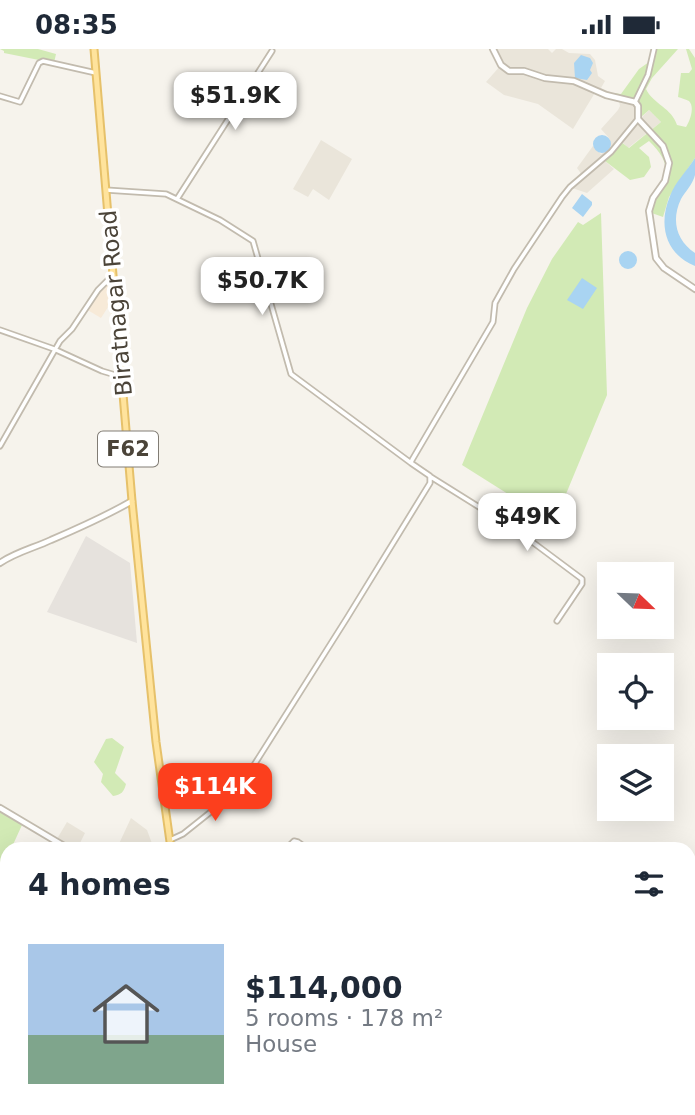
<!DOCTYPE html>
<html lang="en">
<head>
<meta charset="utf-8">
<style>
  :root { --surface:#fff; --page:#f2f2f3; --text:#1f2937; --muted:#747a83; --accent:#fc3f1d }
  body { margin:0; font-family:"DejaVu Sans",sans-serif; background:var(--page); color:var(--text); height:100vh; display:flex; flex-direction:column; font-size:26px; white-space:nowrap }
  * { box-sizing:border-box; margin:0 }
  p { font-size:23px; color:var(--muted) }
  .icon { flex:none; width:38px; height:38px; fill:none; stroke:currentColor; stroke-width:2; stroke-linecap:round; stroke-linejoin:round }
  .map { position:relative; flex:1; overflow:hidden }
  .side { position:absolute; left:0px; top:793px; width:696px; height:275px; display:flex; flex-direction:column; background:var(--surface); border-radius:21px 21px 0 0; box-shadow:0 7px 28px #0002 }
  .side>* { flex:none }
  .needle { width:46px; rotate:113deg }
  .buttons { position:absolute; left:597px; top:513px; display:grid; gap:14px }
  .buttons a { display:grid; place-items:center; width:77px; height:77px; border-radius:0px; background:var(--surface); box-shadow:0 7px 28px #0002; font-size:35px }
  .price { position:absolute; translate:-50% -60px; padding:0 16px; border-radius:14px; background:#fff; color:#222; font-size:23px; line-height:46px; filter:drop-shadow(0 2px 4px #0008) }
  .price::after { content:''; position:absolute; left:50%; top:42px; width:21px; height:16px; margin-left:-10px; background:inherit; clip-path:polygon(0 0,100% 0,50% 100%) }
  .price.active { background:var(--accent); color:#fff }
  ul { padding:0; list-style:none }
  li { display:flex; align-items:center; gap:21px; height:175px; padding:0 28px }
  li span { display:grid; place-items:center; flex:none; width:196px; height:140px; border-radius:0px; color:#555 }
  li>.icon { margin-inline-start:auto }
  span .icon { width:84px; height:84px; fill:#fffc; stroke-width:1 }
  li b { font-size:30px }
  h2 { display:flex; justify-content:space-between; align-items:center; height:84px; padding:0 28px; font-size:30px }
  .status { display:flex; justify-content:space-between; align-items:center; height:49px; padding:0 35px; background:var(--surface); direction:ltr }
  .status svg { height:19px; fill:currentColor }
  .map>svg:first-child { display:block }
  .residential { fill:#eae5da }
  .commercial { fill:#f7ead8 }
  .industrial { fill:#e6e2dd }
  .green { fill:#d2eab5 }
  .water { fill:#a9d4f2 }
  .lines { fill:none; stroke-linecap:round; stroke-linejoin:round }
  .stream { stroke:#a9d4f2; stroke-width:2 }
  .minor-casing { stroke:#c2bbae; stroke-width:7 }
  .tertiary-casing { stroke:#c2bbae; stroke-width:8 }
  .primary-casing { stroke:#e6c16a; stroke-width:9 }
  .minor { stroke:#fff; stroke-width:3.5 }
  .tertiary { stroke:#fff; stroke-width:4.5 }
  .primary { stroke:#ffe39c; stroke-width:5 }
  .labels { text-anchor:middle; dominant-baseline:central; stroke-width:7; stroke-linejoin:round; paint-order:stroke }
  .shield { fill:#fff; stroke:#817c74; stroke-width:2 }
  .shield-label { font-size:21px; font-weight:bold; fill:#4b4439 }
  .street-label { font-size:23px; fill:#4b4439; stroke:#fff }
</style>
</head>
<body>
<div class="status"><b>08:35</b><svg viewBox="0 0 49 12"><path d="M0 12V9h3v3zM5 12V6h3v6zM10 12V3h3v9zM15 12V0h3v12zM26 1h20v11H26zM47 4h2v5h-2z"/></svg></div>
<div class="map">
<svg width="695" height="1066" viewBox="0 0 695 1066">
  <rect width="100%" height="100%" fill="#f6f3ec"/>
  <path class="residential" d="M493,0H548L552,4L556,0H562L569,4L590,5L595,11L598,27L605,32L601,39L612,44V46L634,51L641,69L649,61L661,73L628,99L622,93L605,112L614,120L587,144L572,139L569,136L582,126L577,119L593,97L601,105L611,98L609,89L601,80L618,61L620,57L619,52L596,42L573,80L538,55L504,46L486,33L501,16Z
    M321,91L352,110L329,151L313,140L308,148L293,140Z
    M131,769L147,781L154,800L117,799Z
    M67,773L85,784L77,800H63L54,795Z
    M3,900L7,903V953L0,964V905Z
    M310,1061L353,1060V1061L350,1066H314Z
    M392,1061H422L428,1064L431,1061H464L463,1063L467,1066H402Z"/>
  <path class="commercial" d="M112,230L114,257L108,258L101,269L86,260L100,241Z"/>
  <path class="industrial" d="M86,487L130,514L137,594L47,563Z"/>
  <path class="green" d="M0,0H38L56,5L54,14L4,4V2Z
    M652,0H678L652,29L646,40C653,55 672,59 677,76L686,78C690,72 695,58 689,52C685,50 681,49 678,48L681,24H689L692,20L686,0H689L695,9V109L669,148L663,168L646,162C655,131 683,125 649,92L639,99L649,108L651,118L644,128L630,131L605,112L621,93L629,99L661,73L649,61L640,69V57L611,46L612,44L621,45L639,20L649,13Z
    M601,164L607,346L554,474L462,416L527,259L552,210L578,173L583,176Z
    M112,689L124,698L115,724L126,735C124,743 121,746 113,747L101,733L103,725L94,713L106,690Z
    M0,763L22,776L11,800H7V809L0,824Z
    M7,953V1060L121,1061L117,1066H0V964Z"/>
  <path class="water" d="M581,6L590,9L593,14L590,21L592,24L587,31L575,29L574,14Z
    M593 95a9 9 0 1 1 18 0a9 9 0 1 1-18 0Z
    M695,109C695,115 695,121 695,126C693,135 685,143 681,150C671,171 676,191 695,204V217C665,205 658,175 670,147C675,133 687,122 695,109Z
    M582,145L592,153V156L583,168L572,159Z
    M619 211a9 9 0 1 1 18 0a9 9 0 1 1-18 0Z
    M582,229L597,239L583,260L567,251Z"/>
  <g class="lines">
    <path class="stream" d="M640,1060L641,1066
      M642,1060L644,1066
      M443,1066L446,1060"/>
    <g class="minor-casing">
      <path id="minor" d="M0,47L20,53L39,14L43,12L96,24
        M635,53L648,26L654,0
        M106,141L166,145L220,171L253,192L291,325L411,414
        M177,150L272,2
        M0,281L54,300L102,322L122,328
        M0,397L60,292L72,280L98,241L112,227
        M431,428L519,483L582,530V535L557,572
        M170,791L183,785L237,742L242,735L347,569L430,434V427L411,414L412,411L493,273L495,254L514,220L562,148L570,138L611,103L638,70
        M286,800L294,792L298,793L308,800
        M0,937L7,926
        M6,1016L7,1014
        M0,1049L7,1038
        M390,1061L398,1066
        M294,1063L301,1066
        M15,1066L19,1060
        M46,1066L50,1060"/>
    </g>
    <g class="tertiary-casing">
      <path id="tertiary" d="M493,0L501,16L509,22H524L545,29L574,32L606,46L635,53L638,57V70L663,97L669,114L665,132L653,149L649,162L656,209L664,219L695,240
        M0,514C16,503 34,499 51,491C79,479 106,467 132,452
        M0,759L69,800
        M294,1066L296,1060"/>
    </g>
    <g class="primary-casing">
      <path id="primary" d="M94,0L132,452L156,693L171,800
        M209,1060L210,1066"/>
    </g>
    <use href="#minor" class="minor"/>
    <use href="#tertiary" class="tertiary"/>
    <use href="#primary" class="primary"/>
  </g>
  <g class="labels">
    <rect class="shield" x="98" y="382.5" width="60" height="35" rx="5"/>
    <g class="shield-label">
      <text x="128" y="400">F62</text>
    </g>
    <g class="street-label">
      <text transform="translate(116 254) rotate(-95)">Biratnagar Road</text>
    </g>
  </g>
</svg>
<div class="buttons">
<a><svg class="needle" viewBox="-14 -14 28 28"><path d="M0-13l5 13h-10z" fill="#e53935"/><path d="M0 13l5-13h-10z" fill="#747a83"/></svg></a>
<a><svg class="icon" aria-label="locate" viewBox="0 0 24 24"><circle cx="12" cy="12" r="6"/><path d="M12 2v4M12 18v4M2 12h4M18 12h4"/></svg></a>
<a><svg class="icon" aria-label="layers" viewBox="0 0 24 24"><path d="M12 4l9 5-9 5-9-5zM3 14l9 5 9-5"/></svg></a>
</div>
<b class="price" style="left:235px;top:83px">$51.9K</b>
<b class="price" style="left:262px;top:268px">$50.7K</b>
<b class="price" style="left:527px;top:504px">$49K</b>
<b class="price active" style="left:215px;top:774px">$114K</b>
<section class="side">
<h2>4 homes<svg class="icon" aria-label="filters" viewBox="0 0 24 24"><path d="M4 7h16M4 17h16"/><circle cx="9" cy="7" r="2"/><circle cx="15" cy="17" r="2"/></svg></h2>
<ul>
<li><span style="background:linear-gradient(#a9c7e8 65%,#7fa58c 0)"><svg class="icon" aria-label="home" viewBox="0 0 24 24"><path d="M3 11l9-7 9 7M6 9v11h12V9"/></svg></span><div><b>$114,000</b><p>5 rooms · 178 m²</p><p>House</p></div></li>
</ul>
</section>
</div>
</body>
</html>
